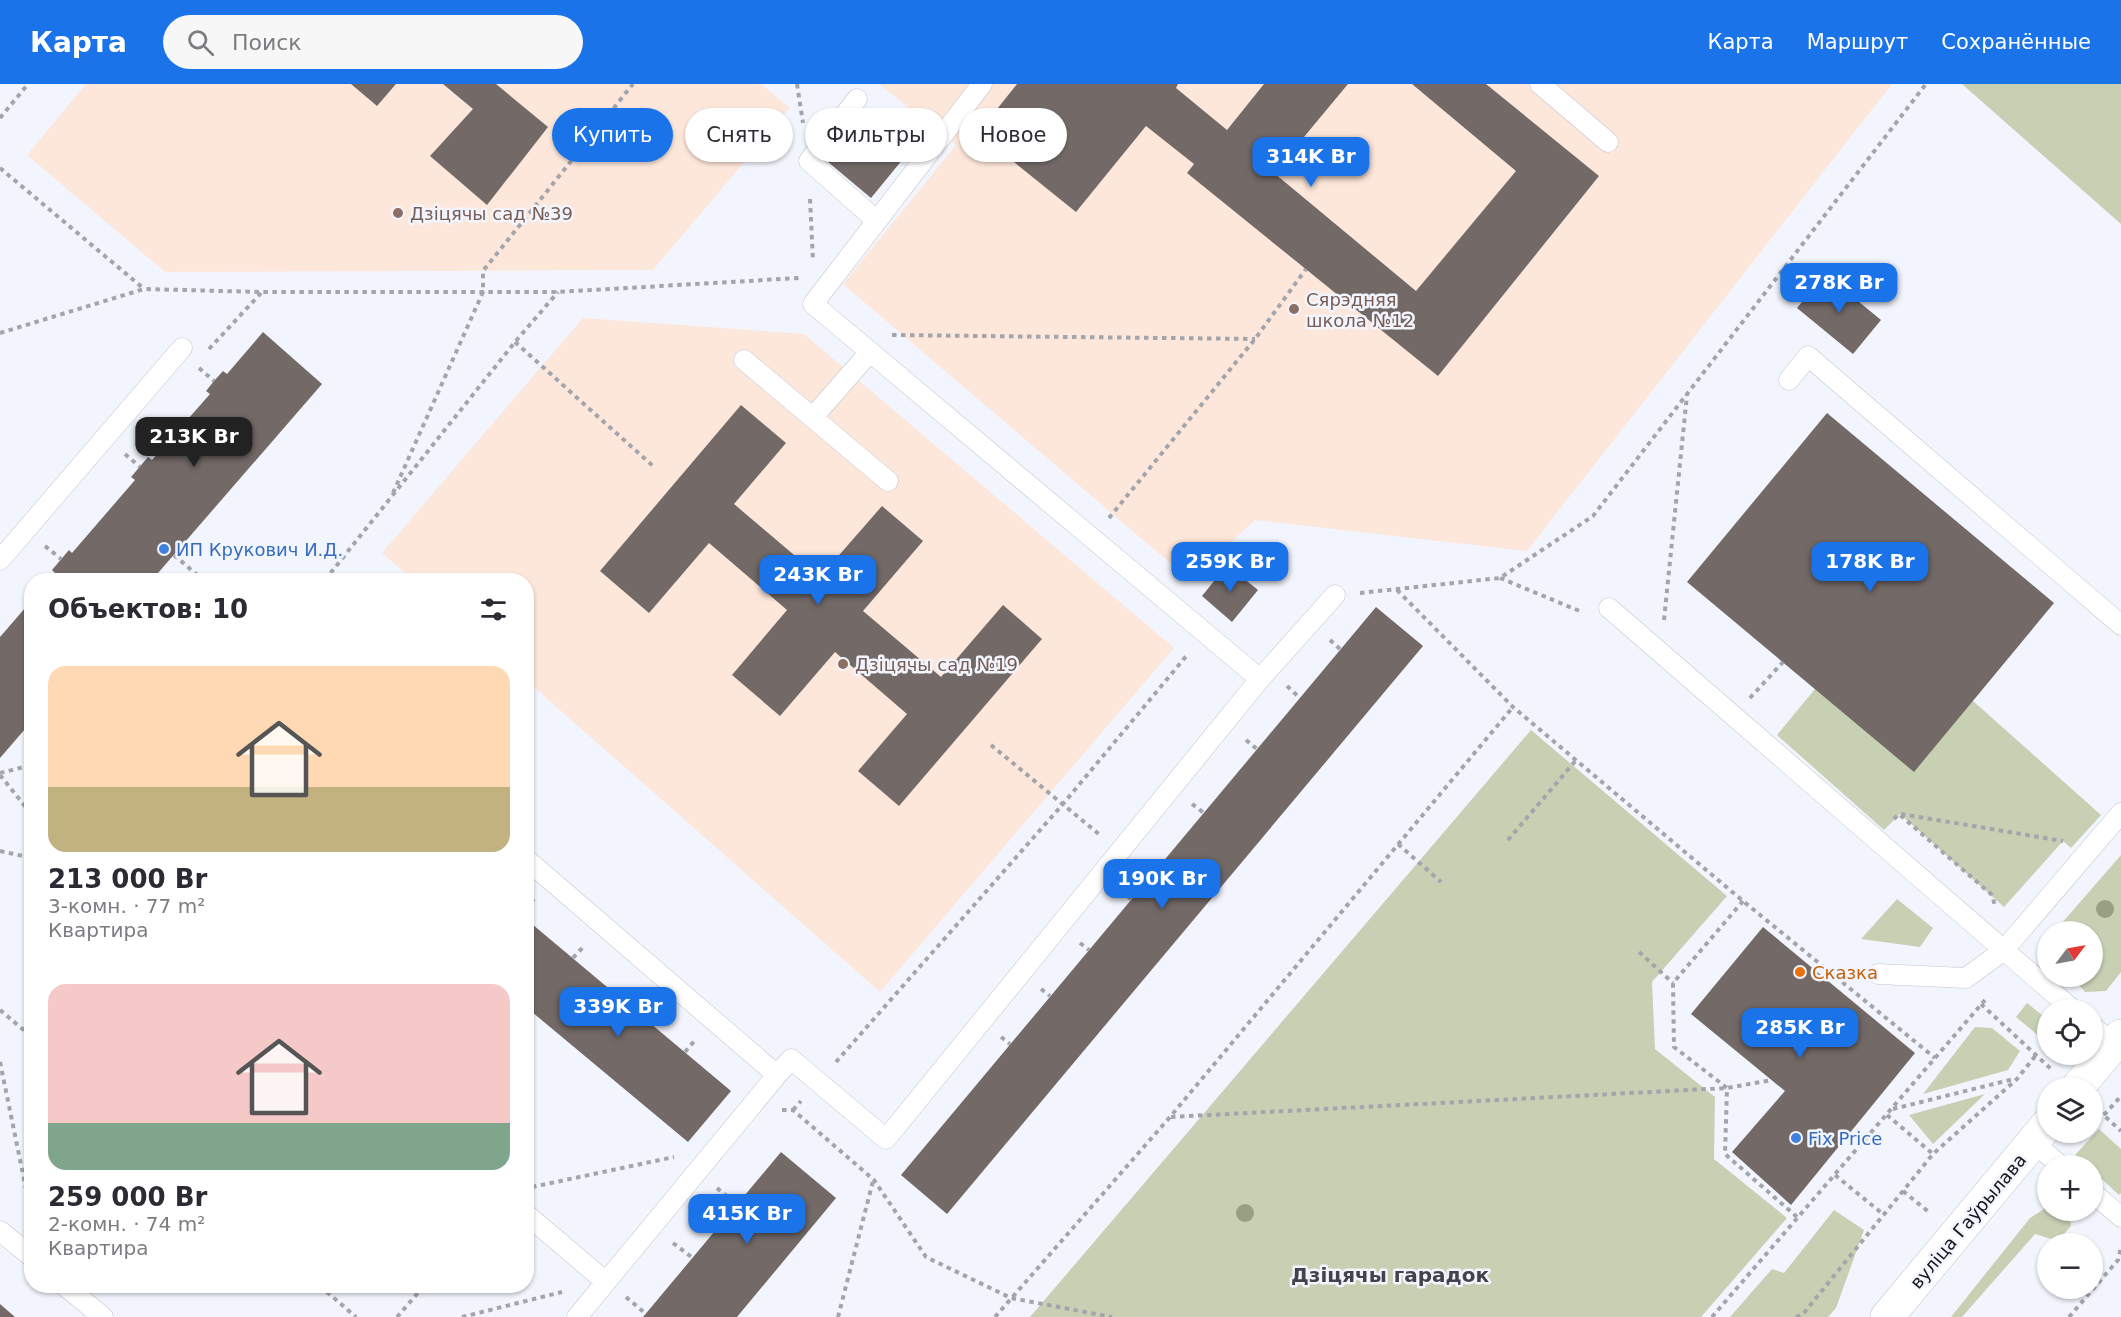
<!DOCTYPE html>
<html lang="ru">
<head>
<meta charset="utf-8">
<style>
  :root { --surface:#fff; --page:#f7f7f7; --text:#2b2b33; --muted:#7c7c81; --accent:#1a73e8 }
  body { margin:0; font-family:"DejaVu Sans",sans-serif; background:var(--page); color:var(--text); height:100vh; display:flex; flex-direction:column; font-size:22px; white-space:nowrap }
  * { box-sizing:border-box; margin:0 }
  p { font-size:20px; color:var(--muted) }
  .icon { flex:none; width:33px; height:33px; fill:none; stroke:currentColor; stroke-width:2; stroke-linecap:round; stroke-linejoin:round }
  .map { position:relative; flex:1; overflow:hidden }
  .details { position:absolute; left:24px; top:489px; width:510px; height:720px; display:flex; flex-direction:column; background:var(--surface); border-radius:24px; box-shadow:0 2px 4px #0004 }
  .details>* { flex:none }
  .hud { position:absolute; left:552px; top:24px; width:570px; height:54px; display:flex; gap:12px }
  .needle { width:39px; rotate:58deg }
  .tools { position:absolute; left:2037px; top:837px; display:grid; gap:12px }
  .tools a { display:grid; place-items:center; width:66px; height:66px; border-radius:50%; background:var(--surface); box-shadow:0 2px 4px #0004; font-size:30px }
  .price { position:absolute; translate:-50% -51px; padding:0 14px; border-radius:12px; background:var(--accent); color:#fff; font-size:20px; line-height:39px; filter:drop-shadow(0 2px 3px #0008) }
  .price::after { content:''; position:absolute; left:50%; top:36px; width:18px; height:14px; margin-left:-9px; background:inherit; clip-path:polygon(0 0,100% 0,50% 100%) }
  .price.selected { background:#222; color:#fff }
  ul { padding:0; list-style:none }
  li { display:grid; align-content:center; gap:12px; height:318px; padding:0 24px }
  li span { display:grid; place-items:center; height:186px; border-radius:18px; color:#555 }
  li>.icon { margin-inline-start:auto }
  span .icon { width:108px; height:108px; fill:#fffc; stroke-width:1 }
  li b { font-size:26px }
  h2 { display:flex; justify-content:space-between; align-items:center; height:72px; padding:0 24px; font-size:26px }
  .chip { padding:0 21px; border-radius:27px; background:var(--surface); box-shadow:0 2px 4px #0004; font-size:21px; line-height:54px }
  .chip.selected { background:var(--accent); color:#fff }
  header { display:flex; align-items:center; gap:36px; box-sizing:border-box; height:84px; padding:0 30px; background:var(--accent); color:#fff }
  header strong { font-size:28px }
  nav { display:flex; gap:33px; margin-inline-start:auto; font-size:21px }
  .search { width:420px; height:54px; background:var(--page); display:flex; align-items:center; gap:15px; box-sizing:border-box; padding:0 21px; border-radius:33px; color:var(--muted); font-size:22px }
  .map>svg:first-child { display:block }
  .education { fill:#fde7da }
  .green { fill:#c8d0b3 }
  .building { fill:#736a68 }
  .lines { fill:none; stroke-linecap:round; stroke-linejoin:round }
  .lane-casing { stroke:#c2c4cd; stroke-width:21 }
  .primary-casing { stroke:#c2c4cd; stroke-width:34 }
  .path { stroke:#a3a5ac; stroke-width:4; stroke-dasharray:4.5 4.5; stroke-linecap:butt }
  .lane { stroke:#fff; stroke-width:20 }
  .primary { stroke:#fff; stroke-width:33 }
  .tree { fill:#98a084 }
  .education-dot { fill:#8d6e63; stroke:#f2f5fe; stroke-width:2 }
  .shop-dot { fill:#3f7fe0; stroke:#f2f5fe; stroke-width:2 }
  .food-dot { fill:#e8710a; stroke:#f2f5fe; stroke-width:2 }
  .labels { text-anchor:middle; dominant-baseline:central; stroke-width:5; stroke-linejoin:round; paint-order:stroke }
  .education-label { font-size:18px; fill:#785e54; stroke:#f2f5fe; text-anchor:start }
  .shop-label { font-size:18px; fill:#366cbe; stroke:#f2f5fe; text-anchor:start }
  .food-label { font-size:18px; fill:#c56008; stroke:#f2f5fe; text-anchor:start }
  .street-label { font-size:18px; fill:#151619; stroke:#f2f5fe }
  .neighbourhood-label { font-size:20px; font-weight:bold; fill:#42444b; stroke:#f2f5fe }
</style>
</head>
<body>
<header>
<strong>Карта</strong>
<div class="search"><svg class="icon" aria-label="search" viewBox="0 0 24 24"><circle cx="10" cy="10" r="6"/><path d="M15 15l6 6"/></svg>Поиск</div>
<nav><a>Карта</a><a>Маршрут</a><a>Сохранённые</a></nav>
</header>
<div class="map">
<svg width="2121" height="1233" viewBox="0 0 2121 1233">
  <rect width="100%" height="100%" fill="#f2f5fe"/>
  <path class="education" d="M86,0H761L790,24L653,186L165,188L27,71Z
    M879,0H1892L1527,467L1255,436L1190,496L843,200L956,61Z
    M583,234L804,250L1174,564L880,908L527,597L526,496H413L382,469Z"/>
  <path class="green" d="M1962,0H2121V140Z
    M1815,605L1973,617L2101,731L2071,764L2063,757L2004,823L1900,730L1884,746L1777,651Z
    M1531,646L1727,812L1652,898L1655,965L1715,1013L1714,1075L1787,1134L1701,1233H1030Z
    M2121,771V888L2106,907L2085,908L2072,893L2092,892V848L2055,847Z
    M1897,815L1933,844L1920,863L1861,855Z
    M2027,919L2047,935V959L2016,933Z
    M1975,943L1992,944L2020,967L2008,986L1923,1010Z
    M1985,1010L1933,1060L1909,1031Z
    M2099,1045L2121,1065V1109L2119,1111L2093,1087L2092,1082L2087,1081L2075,1071Z
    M2047,1123L2048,1126L2066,1127L2070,1134L2071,1142L2058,1157L2035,1150L1962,1233H1951L2030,1134Z
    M1834,1126L1864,1146L1836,1224L1828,1233H1730L1772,1185L1784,1189Z"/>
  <path class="building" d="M351,0H396L377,22Z
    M443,0H496L548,43L487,121L430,72L473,25Z
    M1017,0H1178L1176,4L1227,46L1264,0H1348L1274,89L1416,207L1516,87L1412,0H1486L1599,92L1438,292L1187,89L1194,80L1146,42L1076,128L978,49Z
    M860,39L903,75L871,114L828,78Z
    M1825,190L1881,236L1853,270L1797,224Z
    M263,248L322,300L152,496H49L55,489L52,486L69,466L72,469L135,396L131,393L148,373L152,376L210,310L206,307L214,297L223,287L227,290Z
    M741,321L786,359L734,420L820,493L882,422L923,457L863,527L941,593L1003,521L1042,555L899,722L858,687L907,630L835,568L780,632L732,591L787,526L709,459L649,529L600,487Z
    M1827,329L2054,519L1914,688L1687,498Z
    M1227,481L1258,506L1232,538L1202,512Z
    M32,516V637L0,674V553Z
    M1376,523L1423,562L947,1130L901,1091Z
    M526,835L731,1007L688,1058L526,923Z
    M1763,843L1915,969L1791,1121L1732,1068L1785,1007L1691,930Z
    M781,1068L836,1114L777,1185L737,1233H643Z
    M0,1220L15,1233H0Z"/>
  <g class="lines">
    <g class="lane-casing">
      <path id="lane" d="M982,0L813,220L1260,595
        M1540,0L1608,58
        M857,15L809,77L877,137
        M744,276L888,397
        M1789,296L1808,272L2121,541
        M813,333L870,268
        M0,476L182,264
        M1609,524L2073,926
        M526,775L777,991L577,1233
        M1878,890L1966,894L2004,866L2121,729
        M2092,942L2114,960
        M777,991L791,975L886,1055L1260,595L1335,511
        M2033,1058L2061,1082
        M2092,1108L2121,1133
        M526,1130L606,1198
        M0,1147L32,1173
        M65,1202L103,1233"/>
    </g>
    <g class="primary-casing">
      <path id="primary" d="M2077,1004L2121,952
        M1887,1233L2048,1040"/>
    </g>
    <path class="path" d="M797,0L803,39
      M877,30L906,53
      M0,34L28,0
      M0,84L143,204
      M810,115L813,177
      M0,249L144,205L261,208H558L799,194
      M892,251L1255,255
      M515,258L654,383
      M209,265L261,209
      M199,284L214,297
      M125,370L140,383
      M393,409L483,208V187L633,0
      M1109,434L1255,255L1306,185
      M45,462L61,475
      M174,471L203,496
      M1500,494L1582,528
      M325,496L515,258L558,208
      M1397,506L1513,623L1743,817L1935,974
      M1360,509L1500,494L1593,432L1926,0
      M1664,536L1687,311
      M1330,556L1340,565
      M1287,602L1300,614
      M1750,614L1783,578
      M1246,656L1257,665
      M991,661L1100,751
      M0,689L32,681
      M0,691L32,731
      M1192,720L1204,729
      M1901,730L2063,757
      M1894,735L1899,730L1992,811L1995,822
      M1508,756L1577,675
      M1398,760L1441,798
      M0,767L32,774
      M1121,806L1131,815
      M1743,817L1673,899L1674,963L1727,1004L1725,1070L1797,1133
      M526,823L534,815
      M1080,859L1089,866
      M1639,868L1673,899
      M573,874L585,861
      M1041,905L1050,912
      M627,920L639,907
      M1981,920L2051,985
      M0,926L32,953
      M1001,953L1010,960
      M685,968L696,955
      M0,978L32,1134
      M836,978L1063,720L1188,570
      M1893,1025L2014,995
      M782,1026H793L874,1096L926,1173L1011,1214L1112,1233
      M793,1026L801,1017
      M2099,1027L2121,1047
      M1887,1031L1933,1070
      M2104,1031L2121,1012
      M1171,1033L1727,1004L1772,996
      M1835,1091L1884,1131
      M532,1103L674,1073
      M717,1104L737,1121
      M1903,1107L1930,1129
      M673,1159L693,1174
      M320,1202L356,1233
      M626,1213L646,1230
      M397,1233L424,1202
      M462,1233L562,1208
      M838,1233L873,1097
      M995,1233L1170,1033L1513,623
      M1712,1233L1985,916
      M1796,1233L1803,1230L1933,1070L2017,995L2036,971
      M2069,1233L2118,1176L2121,1163"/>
    <use href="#lane" class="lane"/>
    <use href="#primary" class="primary"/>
  </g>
  <g class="tree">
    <circle cx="2105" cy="825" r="9"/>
    <circle cx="1245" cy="1129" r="9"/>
  </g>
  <g class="education-dot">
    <circle cx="398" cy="129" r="6"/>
    <circle cx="1294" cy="225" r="6"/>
    <circle cx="843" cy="580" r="6"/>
  </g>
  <g class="shop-dot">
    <circle cx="164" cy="465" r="6"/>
    <circle cx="1796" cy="1054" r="6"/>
  </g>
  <circle class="food-dot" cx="1800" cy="888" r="6"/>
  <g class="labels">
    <g class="education-label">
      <text x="410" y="129">Дзіцячы сад №39</text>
      <text x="1306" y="215">Сярэдняя<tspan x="1306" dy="21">школа №12</tspan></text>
      <text x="855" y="580">Дзіцячы сад №19</text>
    </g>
    <g class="shop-label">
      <text x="176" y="465">ИП Крукович И.Д.</text>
      <text x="1808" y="1054">Fix Price</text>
    </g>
    <g class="food-label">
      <text x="1812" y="888">Сказка</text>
    </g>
    <g class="street-label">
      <text transform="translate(1968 1137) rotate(-50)">вуліца Гаўрылава</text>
    </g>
    <g class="neighbourhood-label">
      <text x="1390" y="1191">Дзіцячы гарадок</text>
    </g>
  </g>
</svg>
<div class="tools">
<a><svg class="needle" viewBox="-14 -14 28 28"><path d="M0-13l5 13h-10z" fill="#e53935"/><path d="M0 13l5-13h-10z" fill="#7c7c81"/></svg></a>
<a><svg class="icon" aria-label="locate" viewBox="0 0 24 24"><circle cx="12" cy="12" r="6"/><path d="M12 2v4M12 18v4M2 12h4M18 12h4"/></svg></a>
<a><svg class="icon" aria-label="layers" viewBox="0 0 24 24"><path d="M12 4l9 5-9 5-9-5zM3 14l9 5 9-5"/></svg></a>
<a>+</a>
<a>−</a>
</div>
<b class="price" style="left:1311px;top:104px">314K Br</b>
<b class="price" style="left:1839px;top:230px">278K Br</b>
<b class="price selected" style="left:194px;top:384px">213K Br</b>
<b class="price" style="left:1230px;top:509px">259K Br</b>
<b class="price" style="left:1870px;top:509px">178K Br</b>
<b class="price" style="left:818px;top:522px">243K Br</b>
<b class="price" style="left:1162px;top:826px">190K Br</b>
<b class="price" style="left:618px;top:954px">339K Br</b>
<b class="price" style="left:1800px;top:975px">285K Br</b>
<b class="price" style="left:747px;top:1161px">415K Br</b>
<div class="hud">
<a class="chip selected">Купить</a>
<a class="chip">Снять</a>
<a class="chip">Фильтры</a>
<a class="chip">Новое</a>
</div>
<section class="details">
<h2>Объектов: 10<svg class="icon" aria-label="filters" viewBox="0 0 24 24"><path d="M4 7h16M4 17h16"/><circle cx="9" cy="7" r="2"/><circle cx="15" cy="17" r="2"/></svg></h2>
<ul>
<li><span style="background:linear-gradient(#ffd9b3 65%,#c2b280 0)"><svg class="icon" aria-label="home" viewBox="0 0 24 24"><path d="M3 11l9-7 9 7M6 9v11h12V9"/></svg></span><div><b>213 000 Br</b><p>3-комн. · 77 m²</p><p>Квартира</p></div></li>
<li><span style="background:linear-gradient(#f6c9c9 75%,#7fa58c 0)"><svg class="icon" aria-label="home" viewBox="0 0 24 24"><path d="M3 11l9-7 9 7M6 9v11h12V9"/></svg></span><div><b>259 000 Br</b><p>2-комн. · 74 m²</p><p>Квартира</p></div></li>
</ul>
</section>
</div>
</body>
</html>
